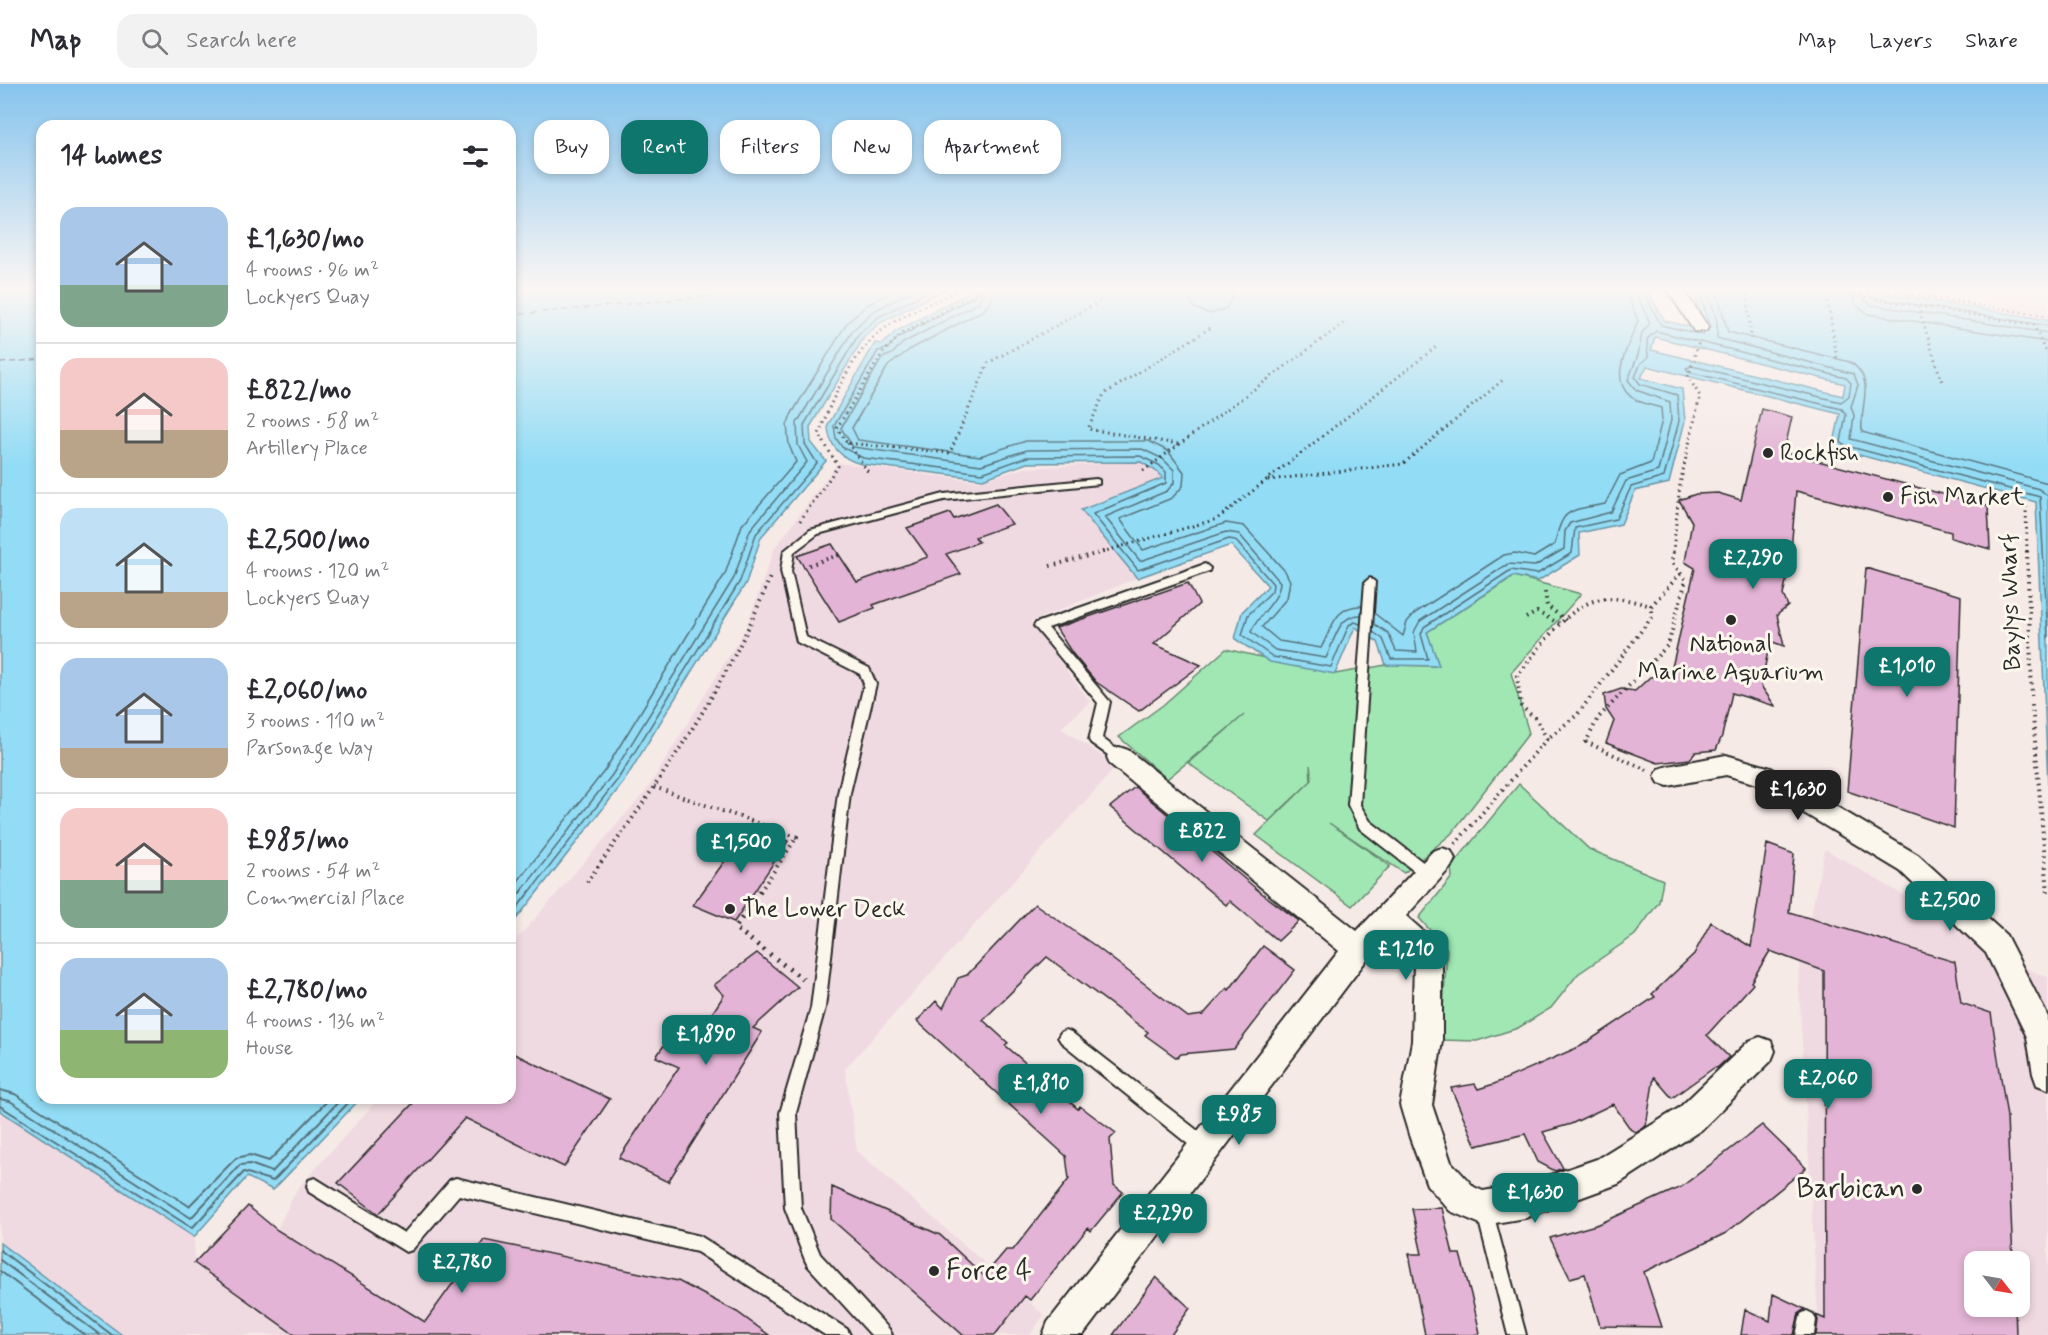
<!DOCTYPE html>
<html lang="en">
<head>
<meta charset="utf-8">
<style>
  :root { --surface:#fff; --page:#f2f2f3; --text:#2b2b33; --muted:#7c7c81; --line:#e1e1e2; --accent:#0f766e }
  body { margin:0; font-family:Mynerve,sans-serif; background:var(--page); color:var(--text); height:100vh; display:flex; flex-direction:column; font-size:22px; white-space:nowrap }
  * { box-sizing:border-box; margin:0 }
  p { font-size:20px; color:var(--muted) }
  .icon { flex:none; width:33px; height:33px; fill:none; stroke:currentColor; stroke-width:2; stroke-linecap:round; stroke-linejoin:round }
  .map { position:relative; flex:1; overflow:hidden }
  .drawer { position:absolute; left:36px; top:36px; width:480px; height:984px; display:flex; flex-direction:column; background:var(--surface); border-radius:18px; box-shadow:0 3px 9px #0003 }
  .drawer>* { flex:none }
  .top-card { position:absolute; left:534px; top:36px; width:570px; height:54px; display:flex; gap:12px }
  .needle { width:39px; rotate:121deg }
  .controls { position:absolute; left:1964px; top:1167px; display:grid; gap:12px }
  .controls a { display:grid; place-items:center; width:66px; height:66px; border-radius:12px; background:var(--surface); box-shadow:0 3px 9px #0003; font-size:30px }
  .price { position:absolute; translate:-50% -51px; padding:0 14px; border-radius:12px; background:var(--accent); color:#fff; font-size:20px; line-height:39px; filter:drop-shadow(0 2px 3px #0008) }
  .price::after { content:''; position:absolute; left:50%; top:36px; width:18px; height:14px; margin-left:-9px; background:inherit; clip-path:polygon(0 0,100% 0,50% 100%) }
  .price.selected { background:#222; color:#fff }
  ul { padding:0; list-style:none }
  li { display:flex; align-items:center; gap:18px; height:150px; padding:0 24px }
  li+li { border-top:2px solid var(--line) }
  li span { display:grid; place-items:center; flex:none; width:168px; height:120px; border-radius:18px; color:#555 }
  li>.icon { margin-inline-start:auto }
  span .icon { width:72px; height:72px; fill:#fffc; stroke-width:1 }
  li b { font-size:26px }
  h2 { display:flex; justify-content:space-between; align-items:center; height:72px; padding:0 24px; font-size:26px }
  .tag { padding:0 21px; border-radius:18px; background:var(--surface); box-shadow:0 3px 9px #0003; font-size:21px; line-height:54px }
  .tag.selected { background:var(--accent); color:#fff }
  header { display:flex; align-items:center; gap:36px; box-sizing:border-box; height:84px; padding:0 30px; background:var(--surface); border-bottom:2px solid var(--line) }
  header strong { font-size:28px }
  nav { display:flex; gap:33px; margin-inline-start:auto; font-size:21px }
  .search { width:420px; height:54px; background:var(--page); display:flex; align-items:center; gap:15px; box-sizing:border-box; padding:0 21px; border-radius:18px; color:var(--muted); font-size:22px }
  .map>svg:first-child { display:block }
  .built { fill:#f0dae2; fill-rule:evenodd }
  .green { fill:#a0e7b4; stroke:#668970; stroke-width:1.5 }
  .water { fill:#93dcf5; stroke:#6995a4; stroke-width:1.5; fill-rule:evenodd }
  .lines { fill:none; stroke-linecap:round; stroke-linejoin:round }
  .shore-far1 { stroke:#55727c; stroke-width:1.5 }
  .shore { stroke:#55727c; stroke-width:2 }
  .ferry { stroke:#45575e; stroke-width:1.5; stroke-dasharray:6 4.5; stroke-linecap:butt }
  .building { fill:#e3b4d5; stroke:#2b2b2b; stroke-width:1.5 }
  .lane-casing { stroke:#2b2b2b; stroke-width:4 }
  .street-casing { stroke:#2b2b2b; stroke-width:4 }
  .path-far2 { stroke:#2b2b2b; stroke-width:3; stroke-dasharray:1.5 4; stroke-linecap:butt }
  .path-far1 { stroke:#2b2b2b; stroke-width:4; stroke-dasharray:1.5 4.5; stroke-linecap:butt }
  .path { stroke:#2b2b2b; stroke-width:5; stroke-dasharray:2 6; stroke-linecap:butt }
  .lane { fill:#fbf7ec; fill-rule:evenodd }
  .street { fill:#fbf7ec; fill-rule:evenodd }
  .poi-dot { fill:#2b2b2b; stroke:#fbf7ec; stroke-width:2 }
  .labels { text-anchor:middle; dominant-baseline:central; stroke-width:6; stroke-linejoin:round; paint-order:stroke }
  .poi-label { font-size:24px; fill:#2b2b2b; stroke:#fbf7ec; text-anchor:start }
  .street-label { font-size:24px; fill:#2b2b2b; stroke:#fbf7ec }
  .near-poi-label { font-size:28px; fill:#2b2b2b; stroke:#fbf7ec; text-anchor:end }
</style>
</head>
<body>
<header>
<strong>Map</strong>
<div class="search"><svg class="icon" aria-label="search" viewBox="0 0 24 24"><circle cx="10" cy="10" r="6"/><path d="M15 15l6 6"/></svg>Search here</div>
<nav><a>Map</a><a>Layers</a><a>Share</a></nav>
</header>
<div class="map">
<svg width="2048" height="1251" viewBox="0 0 2048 1251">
  <rect width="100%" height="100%" fill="#f6eae7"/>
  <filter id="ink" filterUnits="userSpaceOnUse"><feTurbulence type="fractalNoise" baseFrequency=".0167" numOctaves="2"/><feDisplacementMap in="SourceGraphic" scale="12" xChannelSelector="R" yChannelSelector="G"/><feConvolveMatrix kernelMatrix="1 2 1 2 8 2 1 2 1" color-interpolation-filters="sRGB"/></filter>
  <g filter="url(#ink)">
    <path class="built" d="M1874,205H2048V236Z
      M1140,378L1156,387L1163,394L1081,426L1137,494L1031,538L1090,618L1061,644L1117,682L845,985L857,1067L1044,1231L1030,1251H122L0,1159V1027L194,1153L195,1178L248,1122L277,1145L297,1105L379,1014H510V863L646,707L746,544L774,465L838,379L979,397L1025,384Z
      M1825,765L2034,888L2048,893V1251H1819L1798,889ZM1974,1178H2019V1222H1974Z"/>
    <path class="green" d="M1514,492L1581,510L1511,589L1529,649L1451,750L1404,789L1329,739L1390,782L1352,822L1256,751L1312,696L1310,681L1311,697L1269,737L1188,679L1244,631L1167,695L1119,653L1163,621L1226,565L1335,590L1386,581L1439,582L1427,548Z
      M1519,700L1589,765L1663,796L1659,818L1635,851L1578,890L1551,924L1518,944L1477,957L1441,956L1447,865L1419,834L1452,793L1451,783Z"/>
    <path class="water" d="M0,205H42V1014H361L273,1106L247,1093L194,1153L0,1027Z
      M510,205H945L880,239L864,253L810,343L811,358L826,377L761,453L746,499L623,699L510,843Z
      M975,205H1197L1211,208L1214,205H1646L1665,237L1692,243L1703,240L1693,205H1857L2048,236V700L2036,418L1833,364L1840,330L1647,282L1641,294L1682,305L1685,337L1669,399L1635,407L1621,440L1579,449L1580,471L1538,497L1513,492L1427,548L1439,582L1386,581L1378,558L1355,543L1335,590L1270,578L1235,555L1242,528L1268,502L1231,461L1137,494L1081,426L1163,394L1156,387L1141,378L1027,379L983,395L861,380C842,375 828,362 828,341L875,259L883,260L895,248ZM1655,253L1845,300L1843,312L1651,266Z
      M0,1159L122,1251H0Z"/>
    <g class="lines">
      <path class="shore-far1" d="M977,205L973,213L899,253L887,265L878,267L834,342L836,354L842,363L863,374L982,389L1027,373L1140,372L1159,381L1166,388V399L1093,430L1138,486L1229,455L1235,456L1273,500L1272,507L1248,531L1242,551L1273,573L1331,583L1349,541L1355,538L1360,540
        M984,205L978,219L903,259L892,270L882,274L841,344L853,363L981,381L1027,366L1142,365L1163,375L1174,386V399L1167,407L1105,433L1140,477L1226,448L1239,450L1280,498C1279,518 1258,530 1251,548L1275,566L1326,574C1335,557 1337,531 1361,531
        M993,205L991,217L984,226L909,266L888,282L852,344L858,356L980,372L1026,357H1148L1168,367L1184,388L1183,402L1172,414L1120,435L1143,466L1226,439L1244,442L1285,487L1290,497L1287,514L1262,543L1279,557L1321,564C1332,544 1335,521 1362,522
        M1186,205L1194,224L1210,230L1227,224L1235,205
        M1642,205L1661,241L1703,251L1710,243L1699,205
        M1707,205L1717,238V254L1854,290L1858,301L1851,323L1854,331L1851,355L2039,405L2048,412
        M1716,205L1728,248L1850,278C1877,295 1859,322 1862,348L2048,399
        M1852,205L1855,220L1868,230L2048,258
        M1861,205L1864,216L1872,221L2048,249
        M1868,205L1869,211L1874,214L2048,242
        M1374,529L1403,552L1407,538L1415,529L1504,471L1515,469L1534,473L1555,460C1562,422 1571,427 1605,420L1620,391L1651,379L1662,336L1661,324C1652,321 1637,319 1630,312C1608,293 1630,259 1638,237L1625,205
        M1374,540L1388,549L1396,567L1417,568L1414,548L1420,537L1508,480L1535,482L1564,465L1565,447L1570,439L1611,428L1626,397L1658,387L1671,336L1670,318L1636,306L1628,296L1638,271L1642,249L1650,239L1634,205
        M1373,548L1383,555L1391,575H1428L1421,550L1424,543L1511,486L1537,490L1572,469L1575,444L1616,435L1631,403L1664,393L1679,337L1677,311L1640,300L1635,293L1641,279L1648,274L1647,255L1656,247L1846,294L1851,299L1849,312L1841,318L1692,282L1686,284L1689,288L1842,325L1846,331L1841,358L1843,361L2040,413L2048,554
        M510,807L605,686L725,490L742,441L796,378L789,361L787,341L791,331L847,239L867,221L897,205
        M520,809L612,691L734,494L750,446L807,378L798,361L797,339L853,246L872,228L916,205
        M529,809L618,695L740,497L756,450L817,379L805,360L804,341L859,250L877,234L932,205"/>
      <path class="shore" d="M510,821L521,807
        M510,833L530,807
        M0,1006L15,1010L189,1122L236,1074L250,1071L269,1077L330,1014
        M0,1015L10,1017L191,1134L240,1081L250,1080L272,1088L342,1014
        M0,1022L192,1144L244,1088L273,1097L353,1014
        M0,1166L112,1251
        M0,1176L100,1251
        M0,1187L85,1251"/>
      <path class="ferry" d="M510,231L788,205
        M0,279L42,275"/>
    </g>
    <path class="building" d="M1762,325L1792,333L1784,368L1988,422L1990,465L1951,454V448L1796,407L1790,479L1783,511L1788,522L1777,531L1784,562L1770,557L1761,602L1775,622L1732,609L1722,652L1716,666L1696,668L1690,675L1658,679L1606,659L1614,637L1606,625L1604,611L1621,605L1635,607L1650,593L1670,592L1695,484L1685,478L1692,438L1679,416L1696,410L1718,409L1741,416Z
      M996,420L1012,440L975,453L979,458L946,470L961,490L873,521L875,524L839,538L797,472L832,460L857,498L928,473L907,444L950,429L954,435Z
      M1866,484L1961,512L1954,744L1847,707Z
      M1188,499L1199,520L1154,560L1201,581L1139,627L1096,598L1072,569L1056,544Z
      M1135,703L1259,807L1299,837L1278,857L1230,817L1226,821L1110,723Z
      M750,742L788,757L734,838L693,821Z
      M1767,760L1794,770L1789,828L1955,878L1961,919L1991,929L2007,1033L2013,1178H1974V1222H2015L2016,1251H1816L1818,1236L1816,1231L1825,1235L1824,887L1770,867L1751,898L1753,900L1707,951L1729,973L1717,984L1715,983L1672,1014L1654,993L1646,1042L1636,1048L1631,1046L1613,1020L1571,1040L1543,1048L1563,1084L1555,1087L1538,1078L1525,1050L1476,1062L1451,1004L1475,1000L1478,1005L1494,1000L1581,962L1655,913L1652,910L1694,870L1711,838L1751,863Z
      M1035,820L1094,861L1188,933L1203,931L1227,904L1229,906L1263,862L1295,886L1234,965L1181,970L1177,974L1145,951L1148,948L1047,873L983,936L1008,959L1005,961L1078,1025L1080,1022L1116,1049L1110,1055L1114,1101L1123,1108L1091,1147L1088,1144L1030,1216L1025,1212L995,1251H963L831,1135L832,1103L940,1151L984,1192L1006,1166H1013L1069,1095L1066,1072L917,937L936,917L943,924L958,894L967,891Z
      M757,869L798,903L753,944L762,948L668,1098L619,1074L679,983L656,973L681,936L702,945L724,911L714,901Z
      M510,968L610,1015L564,1083L465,1034L378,1130L338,1099L418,1014H510Z
      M1762,1041L1806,1084L1726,1149L1644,1188L1662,1243L1600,1242L1585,1190L1570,1194L1550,1154L1599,1140L1681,1103Z
      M248,1122L277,1146L425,1238L484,1156L678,1197L737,1228L769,1251H295L194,1179Z
      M1442,1124L1453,1170H1460L1473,1218L1480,1249L1474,1251H1425L1409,1170H1422L1412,1125Z
      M1156,1193L1190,1224L1171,1251H1113Z
      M1773,1210L1805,1225L1799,1229L1794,1251H1741L1745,1225L1770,1237Z"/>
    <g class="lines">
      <g class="lane-casing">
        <path id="lane" d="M1096,395L1099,396V400L944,416L818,450L794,468L791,487L806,553L869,584L876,600L850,709L825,924L796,1029L801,1124L820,1170L889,1245L892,1251H871L808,1182L805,1176L785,1124L780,1029L811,924L838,709L864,600L860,590L797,558L781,487L784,467L810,446L944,410Z
          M1205,480L1210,484L1209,487L1048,544L1110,618L1102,654L1123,670L1125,673L1123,676H1115L1091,659L1089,656L1098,619L1034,542L1036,539Z
          M1370,494L1375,498L1360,721L1370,737L1433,786L1435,790L1433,794L1428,796L1423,794L1360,745L1348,721L1365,498Z
          M1066,946L1071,948L1211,1057L1213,1063L1211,1069L1205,1071L1199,1069L1061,958L1058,953L1061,948Z
          M315,1094L404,1149L450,1096L456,1094L700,1152L847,1245L850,1251H825L697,1168L459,1111L412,1166L406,1168L309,1108L307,1102L309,1096Z
          M1484,1117L1490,1119L1492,1125L1526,1251H1508L1476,1125L1478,1119Z
          M1807,1227L1813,1230L1816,1236L1814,1251H1796L1801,1230Z"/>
      </g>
      <g class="street-casing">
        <path id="street" d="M1667,205H1683L1708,243L1706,247H1694Z
          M1119,663L1128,666L1357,847L1433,767L1442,764L1451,767L1455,775L1451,783L1406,832L1433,856L1442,878V957L1432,1021L1451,1078L1474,1103L1483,1107L1525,1100L1597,1075L1679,1024L1749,957L1760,953L1771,957L1775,967L1771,977L1701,1046L1618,1100L1525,1134L1483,1141L1450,1127L1427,1101L1410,1054L1400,1021L1412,957L1414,878L1401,861L1389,851L1368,874L1083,1251H1043L1048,1238L1339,867L1110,680L1107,673L1110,666Z
          M1726,671L1771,684L1918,771L2006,851L2048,933V1005L2037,1001L2033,990L2027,953L1986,869L1900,787L1754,699L1726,691L1668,702L1659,699L1655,692L1659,685L1668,682Z"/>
      </g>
      <path class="path-far2" d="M986,205L901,250L882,270L837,344L847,359L950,369L988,279L1099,218
        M1180,205L1190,208
        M1747,205L1751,255
        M1816,205L2034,241L2044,265L2048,266
        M1874,205L2048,232
        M1826,207L1837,275
        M1918,222L1942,298
        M848,359L868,388
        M1178,360L1088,345L1104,310L1212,243
        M1143,387L1347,237
        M1268,396L1403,380L1503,296
        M2026,422L2027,468
        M800,437L838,382L819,350C830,319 848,280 871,256C895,232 931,220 960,205
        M1102,468L1217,435L1436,263
        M1673,468L1680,400L1700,312L1688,293L1699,258"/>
      <path class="path-far1" d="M2027,467L2032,612
        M1050,482L1107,467
        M803,483L839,471
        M1545,508L1547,522L1567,537
        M1526,534L1537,528L1562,541
        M2032,621L2048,809
        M1547,655L1537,636L1521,622L1517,592C1539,566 1565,522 1601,515C1617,512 1636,518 1651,522
        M1647,686L1586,658L1598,634L1668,561L1686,496L1672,479L1673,467
        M654,703L797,753L759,809
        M1455,760L1547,655L1577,631L1651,534V522L1681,489
        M587,798C655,703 728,603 770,493"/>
      <path class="path" d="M760,807L735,844L804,896"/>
      <use href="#lane" class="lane"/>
      <use href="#street" class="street"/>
    </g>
  </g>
  <linearGradient id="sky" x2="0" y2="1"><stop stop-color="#86c4ed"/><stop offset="0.54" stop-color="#fbf6f4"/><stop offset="1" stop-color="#fbf6f4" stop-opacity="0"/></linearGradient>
  <rect width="2048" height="380" fill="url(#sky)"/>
  <g class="poi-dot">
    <circle cx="1768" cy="369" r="6"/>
    <circle cx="1888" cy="413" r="6"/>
    <circle cx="1731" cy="536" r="6"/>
    <circle cx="730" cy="825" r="6"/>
    <circle cx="1917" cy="1105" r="6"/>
    <circle cx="934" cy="1187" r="6"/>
  </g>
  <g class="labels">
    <g class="poi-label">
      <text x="1780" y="369">Rockfish</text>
      <text x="1900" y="413">Fish Market</text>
      <text x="1731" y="560" text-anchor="middle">National<tspan x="1731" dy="28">Marine Aquarium</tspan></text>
      <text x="742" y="825">The Lower Deck</text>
    </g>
    <g class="street-label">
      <text transform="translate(2011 518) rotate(-92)">Baylys Wharf</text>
    </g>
    <g class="near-poi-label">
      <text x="1905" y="1105">Barbican</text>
      <text x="946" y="1187" text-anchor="start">Force 4</text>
    </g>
  </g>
</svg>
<div class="controls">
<a><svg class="needle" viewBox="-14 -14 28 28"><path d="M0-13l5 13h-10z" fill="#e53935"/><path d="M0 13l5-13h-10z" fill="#7c7c81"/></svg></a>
</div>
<b class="price" style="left:1753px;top:506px">£2,290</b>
<b class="price" style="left:1907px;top:614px">£1,010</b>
<b class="price selected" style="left:1798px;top:737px">£1,630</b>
<b class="price" style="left:1202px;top:779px">£822</b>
<b class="price" style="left:741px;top:790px">£1,500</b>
<b class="price" style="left:1950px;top:848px">£2,500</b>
<b class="price" style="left:1406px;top:897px">£1,210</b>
<b class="price" style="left:706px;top:982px">£1,890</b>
<b class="price" style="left:1828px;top:1026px">£2,060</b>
<b class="price" style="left:1041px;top:1031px">£1,810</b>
<b class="price" style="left:1239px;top:1062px">£985</b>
<b class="price" style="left:1535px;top:1140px">£1,630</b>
<b class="price" style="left:1163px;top:1161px">£2,290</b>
<b class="price" style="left:462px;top:1210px">£2,780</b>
<div class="top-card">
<a class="tag">Buy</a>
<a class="tag selected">Rent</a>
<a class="tag">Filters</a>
<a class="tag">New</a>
<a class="tag">Apartment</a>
</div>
<section class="drawer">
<h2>14 homes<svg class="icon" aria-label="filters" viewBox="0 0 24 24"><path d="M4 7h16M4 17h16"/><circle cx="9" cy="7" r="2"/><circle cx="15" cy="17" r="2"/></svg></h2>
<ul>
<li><span style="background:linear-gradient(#a9c7e8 65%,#7fa58c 0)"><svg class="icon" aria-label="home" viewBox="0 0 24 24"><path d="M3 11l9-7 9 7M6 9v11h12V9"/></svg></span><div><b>£1,630/mo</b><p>4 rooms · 96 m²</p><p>Lockyers Quay</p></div></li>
<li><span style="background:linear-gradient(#f6c9c9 60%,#b9a48a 0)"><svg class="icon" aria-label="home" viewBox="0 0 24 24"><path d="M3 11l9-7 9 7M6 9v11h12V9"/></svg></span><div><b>£822/mo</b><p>2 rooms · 58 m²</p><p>Artillery Place</p></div></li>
<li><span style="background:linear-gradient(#bfe0f5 70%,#b9a48a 0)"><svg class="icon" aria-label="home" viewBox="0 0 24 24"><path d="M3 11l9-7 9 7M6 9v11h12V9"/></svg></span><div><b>£2,500/mo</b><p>4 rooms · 120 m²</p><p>Lockyers Quay</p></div></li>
<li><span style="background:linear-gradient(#a9c7e8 75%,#b9a48a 0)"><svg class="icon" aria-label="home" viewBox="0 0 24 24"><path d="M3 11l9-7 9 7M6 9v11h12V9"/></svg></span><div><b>£2,060/mo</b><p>3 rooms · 110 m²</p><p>Parsonage Way</p></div></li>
<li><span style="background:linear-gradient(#f6c9c9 60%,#7fa58c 0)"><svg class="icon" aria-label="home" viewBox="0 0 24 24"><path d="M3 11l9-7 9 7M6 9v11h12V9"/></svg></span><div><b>£985/mo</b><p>2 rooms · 54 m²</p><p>Commercial Place</p></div></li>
<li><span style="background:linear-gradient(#a9c7e8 60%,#8fb573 0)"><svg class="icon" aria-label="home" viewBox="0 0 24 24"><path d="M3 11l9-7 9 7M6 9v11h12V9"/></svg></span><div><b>£2,780/mo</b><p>4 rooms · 136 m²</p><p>House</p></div></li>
</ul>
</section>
</div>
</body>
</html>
